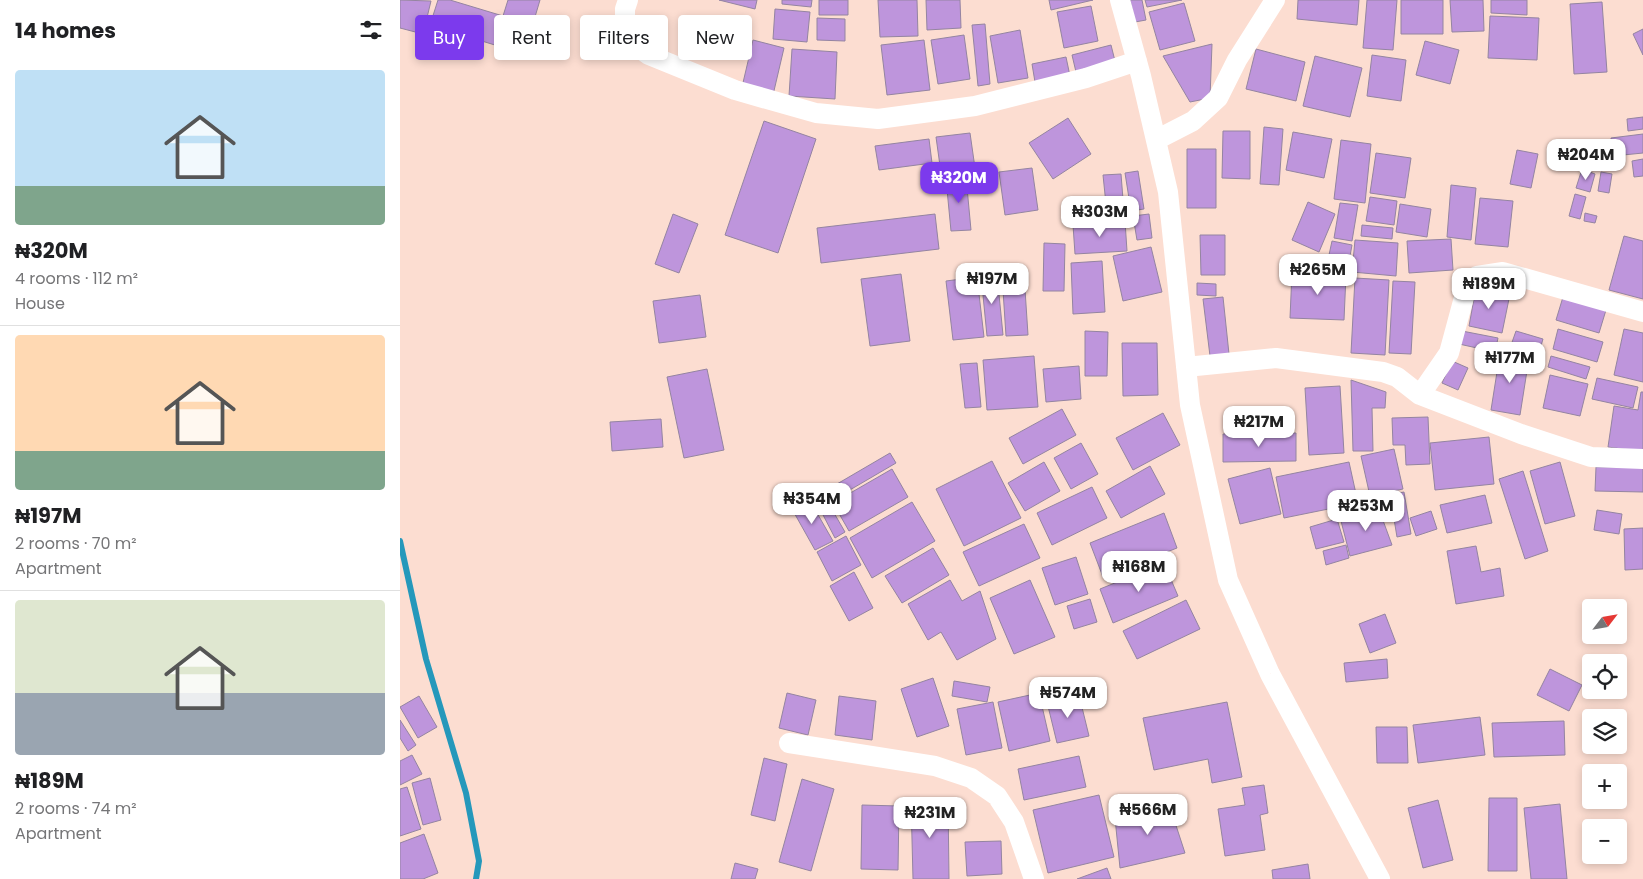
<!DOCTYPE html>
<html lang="en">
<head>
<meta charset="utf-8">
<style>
  :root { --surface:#fff; --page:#f2f2f2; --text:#202124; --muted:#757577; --line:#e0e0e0; --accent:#7c3aed }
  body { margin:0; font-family:Poppins,sans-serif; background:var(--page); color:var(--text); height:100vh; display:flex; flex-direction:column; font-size:19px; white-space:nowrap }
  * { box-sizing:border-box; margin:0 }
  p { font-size:16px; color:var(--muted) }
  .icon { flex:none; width:28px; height:28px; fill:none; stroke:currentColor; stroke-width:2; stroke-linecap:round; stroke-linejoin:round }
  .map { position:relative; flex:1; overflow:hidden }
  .details { display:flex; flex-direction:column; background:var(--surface); width:400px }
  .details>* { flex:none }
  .guide { position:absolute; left:15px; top:15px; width:475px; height:45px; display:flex; gap:10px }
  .needle { width:32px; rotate:59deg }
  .fabs { position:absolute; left:1182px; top:599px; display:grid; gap:10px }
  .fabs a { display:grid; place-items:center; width:45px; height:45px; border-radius:5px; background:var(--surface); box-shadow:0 2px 8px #0003; font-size:25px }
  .price { position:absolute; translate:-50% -42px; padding:0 11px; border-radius:10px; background:#fff; color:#222; font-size:16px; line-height:32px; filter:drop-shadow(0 1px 2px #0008) }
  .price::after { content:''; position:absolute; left:50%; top:30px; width:15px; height:11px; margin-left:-8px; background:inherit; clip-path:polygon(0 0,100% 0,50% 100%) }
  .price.selected { background:var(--accent); color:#fff }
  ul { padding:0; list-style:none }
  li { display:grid; align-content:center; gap:10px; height:265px; padding:0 15px }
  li+li { border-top:1px solid var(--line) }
  li span { display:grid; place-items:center; height:155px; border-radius:5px; color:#555 }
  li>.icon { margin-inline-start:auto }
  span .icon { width:90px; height:90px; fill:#fffc; stroke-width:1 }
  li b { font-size:21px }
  h2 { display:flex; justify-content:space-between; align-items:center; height:60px; padding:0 15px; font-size:21px }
  .pill { padding:0 18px; border-radius:5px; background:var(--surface); box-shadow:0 2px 8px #0003; font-size:18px; line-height:45px }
  .pill.selected { background:var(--accent); color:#fff }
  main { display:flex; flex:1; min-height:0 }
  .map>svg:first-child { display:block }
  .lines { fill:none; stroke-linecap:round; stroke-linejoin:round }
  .stream { stroke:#2598bb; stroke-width:6 }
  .building { fill:#be95dc; stroke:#9484a1 }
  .street { stroke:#fff; stroke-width:20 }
</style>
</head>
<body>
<main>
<section class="details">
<h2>14 homes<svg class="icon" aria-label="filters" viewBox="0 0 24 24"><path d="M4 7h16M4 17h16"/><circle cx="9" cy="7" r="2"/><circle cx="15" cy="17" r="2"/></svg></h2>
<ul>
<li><span style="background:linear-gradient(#bfe0f5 75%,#7fa58c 0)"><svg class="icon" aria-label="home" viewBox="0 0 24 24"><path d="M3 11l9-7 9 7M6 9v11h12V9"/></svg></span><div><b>₦320M</b><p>4 rooms · 112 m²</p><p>House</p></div></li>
<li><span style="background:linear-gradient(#ffd9b3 75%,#7fa58c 0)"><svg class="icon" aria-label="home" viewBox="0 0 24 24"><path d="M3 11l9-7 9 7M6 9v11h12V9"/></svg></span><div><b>₦197M</b><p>2 rooms · 70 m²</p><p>Apartment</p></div></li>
<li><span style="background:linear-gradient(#dfe7d0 60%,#9aa5b1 0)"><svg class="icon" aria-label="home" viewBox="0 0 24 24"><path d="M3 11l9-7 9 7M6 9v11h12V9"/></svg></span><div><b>₦189M</b><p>2 rooms · 74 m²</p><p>Apartment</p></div></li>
</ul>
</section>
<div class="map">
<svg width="1243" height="879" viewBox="0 0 1243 879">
  <rect width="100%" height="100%" fill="#fcddd1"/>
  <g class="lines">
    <path class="stream" d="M0,541L26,659L66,793L79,861L76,879"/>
  </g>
  <path class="building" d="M0,0L31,1L23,34L0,28Z
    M38,0H50L103,16L108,0H140L124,54L30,25Z
    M319,0H357L355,9Z
    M382,0H412L411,7L382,4Z
    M419,0H448V15H419Z
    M478,0H517L518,36L480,37Z
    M526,0H560L561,28L527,30Z
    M649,0H693L651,10Z
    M730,0H742L746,20L735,22Z
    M745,0H782L747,7Z
    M898,0H959L957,25L897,19Z
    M967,0H997L993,50L963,48Z
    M1001,0H1043V34H1001Z
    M1050,0H1083L1084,31L1052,32Z
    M1091,0H1127V15L1091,13Z
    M1202,2L1207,72L1174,74L1170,4Z
    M784,3L795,41L760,50L749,12Z
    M691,6L698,41L664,48L657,12Z
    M375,9L410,12L407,42L373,39Z
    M1090,16L1139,18L1137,60L1088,58Z
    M417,18L445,19V41L417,40Z
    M585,24L590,84L578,86L572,25Z
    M1243,29V55L1233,34Z
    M620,30L628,78L598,83L590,36Z
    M564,35L570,79L538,84L531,40Z
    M353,40L384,48L373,95L342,87Z
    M524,40L530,90L487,95L481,45Z
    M1025,41L1059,50L1050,84L1016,75Z
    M812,44L810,98L790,102L763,56Z
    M711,45L715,61L676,72L672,55Z
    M392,49L437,52L435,99L389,96Z
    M856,49L905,62L896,101L846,89Z
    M972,55L1006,60L1001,101L967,96Z
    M915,56L962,68L950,117L903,106Z
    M666,57L670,76L635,82L632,64Z
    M1243,117V129L1228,131L1227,119Z
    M668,118L691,154L653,179L629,143Z
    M364,121L416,139L378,253L325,235Z
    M864,127L883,129L879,185L860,184Z
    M823,131H850V179L822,178Z
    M893,132L932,139L924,178L886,170Z
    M570,133L575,168L541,173L536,137Z
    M1243,134V153L1213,156L1211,138Z
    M529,139L532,163L479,170L475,146Z
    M941,140L971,144L965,203L934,199Z
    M1186,141L1204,143L1201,167L1183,165Z
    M787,149H816V208H787Z
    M1117,150L1138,154L1131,188L1110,184Z
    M976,153L1011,158L1005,198L970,193Z
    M1243,159V176L1234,177L1232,161Z
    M632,168L638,210L605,215L599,172Z
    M1182,169L1195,174L1190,192L1176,188Z
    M738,171L744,209L731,211L725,173Z
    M1201,172L1212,174L1209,193L1198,191Z
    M721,174L724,212L707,214L703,175Z
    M566,177L571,230L551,231L546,179Z
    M1051,185L1076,188L1071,240L1047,237Z
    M1175,194L1186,197L1180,219L1169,216Z
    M970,197L997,201L994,225L966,221Z
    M1080,198L1113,201L1108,247L1075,244Z
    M908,202L935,214L919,252L892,240Z
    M940,203L958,205L952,241L934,238Z
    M1000,204L1031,209L1027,237L996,232Z
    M1185,213L1197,216L1195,223L1184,221Z
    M273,214L298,224L279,273L255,264Z
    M535,214L539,249L421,263L417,228Z
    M749,214L752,238L737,240L733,216Z
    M725,221L727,251L675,254L673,225Z
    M962,225L993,228L992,239L961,236Z
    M800,235H825V275H801Z
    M1224,236L1243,241V299L1209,290Z
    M1051,239L1053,270L1009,273L1007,241Z
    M955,240L998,243L996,276L952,272Z
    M932,241L952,245L947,273L926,269Z
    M644,243L665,244L664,291H643Z
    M751,247L762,292L723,301L713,256Z
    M702,261L705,312L673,314L671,263Z
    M892,272L946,275L944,320L890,318Z
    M501,274L510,341L470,346L461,279Z
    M597,274L603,335L587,336L581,275Z
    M624,274L628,335L606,336L602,275Z
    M577,277L584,337L553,340L546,281Z
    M955,278L989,280L985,355L951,353Z
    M993,281L1015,282L1011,354L989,353Z
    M797,283L816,284V296L797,295Z
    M1076,288L1110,294L1102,333L1069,326Z
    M300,295L306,337L259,343L253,301Z
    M823,297L829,354L810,356L803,299Z
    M1163,297L1206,310L1199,333L1156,320Z
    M1158,329L1203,342L1197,362L1153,349Z
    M1224,329L1243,333V382L1214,375Z
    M685,331L708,332L707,376H685Z
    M1062,331L1098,338L1095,352L1059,344Z
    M1116,331L1143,339L1138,356L1110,348Z
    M722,343H757L758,395L723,396Z
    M1100,353L1129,358L1120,415L1091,410Z
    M634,356L638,407L587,410L583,360Z
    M1151,356L1190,367L1186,379L1148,367Z
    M1052,361L1068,368L1058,390L1042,383Z
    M577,363L581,407L565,408L560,364Z
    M679,366L681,399L646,402L643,369Z
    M307,369L324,450L284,458L267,377Z
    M1150,375L1188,384L1180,416L1143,408Z
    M1197,378L1238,387L1233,408L1192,399Z
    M951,380L986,392L985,408H972L973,451H953Z
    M940,386L944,453L909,455L905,388Z
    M1241,392H1243V452L1208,447L1214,406L1238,410Z
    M662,409L676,435L623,464L609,438Z
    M763,413L780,445L733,470L716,438Z
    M1028,417L1030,464L1006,465L1005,445H993L992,418Z
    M261,419L263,447L212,451L210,422Z
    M896,433V461L823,462V434Z
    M1089,437L1094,484L1035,490L1030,443Z
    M681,443L698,474L671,489L654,458Z
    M994,449L1003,489L970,496L961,456Z
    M490,453L496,463L419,508L413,498Z
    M592,461L621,518L564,546L536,489Z
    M644,462L660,491L625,511L608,483Z
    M949,462L958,503L884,518L876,477Z
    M1160,462L1175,516L1145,524L1130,471Z
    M750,466L765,494L721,518L706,491Z
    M1196,467H1243V492L1195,491Z
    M870,468L881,514L840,524L828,479Z
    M492,469L508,497L449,531L433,503Z
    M1123,471L1148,551L1125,559L1099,479Z
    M692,487L707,518L652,545L637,513Z
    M1004,492L1011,534L997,537L990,495Z
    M1085,495L1092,523L1047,533L1040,505Z
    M409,499L433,541L415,550L392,509Z
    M512,502L535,541L472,578L450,538Z
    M977,504L992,545L950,556L941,521Z
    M430,506L445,532L435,538L421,511Z
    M1197,510L1222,514L1219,534L1194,530Z
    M1031,511L1037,529L1016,536L1010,518Z
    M764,513L777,548L703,577L690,543Z
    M937,519L944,542L916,549L910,527Z
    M624,524L640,558L579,586L563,552Z
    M1243,528V569L1225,570L1224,529Z
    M446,536L461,565L432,581L417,552Z
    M946,545L949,558L926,565L923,551Z
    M1076,546L1081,572L1100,568L1104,596L1056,604L1047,551Z
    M533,548L549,575L502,603L485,576Z
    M676,557L688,594L655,605L642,568Z
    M764,563L778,596L713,623L700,589Z
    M454,572L473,608L449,621L430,586Z
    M550,580L562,601L580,591L596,639L557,660L541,632L528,640L508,604Z
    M630,580L655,637L614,654L590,598Z
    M690,599L697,622L674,629L667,606Z
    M786,600L800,629L737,659L723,631Z
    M985,614L996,643L970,653L959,624Z
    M987,659L988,678L946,682L944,663Z
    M1150,669L1182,685L1169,711L1137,695Z
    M533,678L549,726L517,737L501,689Z
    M554,681L590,687L587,702L552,696Z
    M387,693L416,700L408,735L379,728Z
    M639,693L650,741L609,751L598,702Z
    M679,695L689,736L657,743L647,702Z
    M19,696L37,727L18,738L0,707Z
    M439,696L476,701L472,740L435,735Z
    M593,702L602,748L566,755L557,709Z
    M827,702L842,777L812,783L808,759L754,770L743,718Z
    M1080,717L1085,755L1018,763L1013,725Z
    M0,720L16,745L8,751L0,738Z
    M1164,721L1165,755L1094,757L1092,723Z
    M976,727H1007L1008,763H977Z
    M12,755L22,774L0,785V761Z
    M679,756L686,787L624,800L618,769Z
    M364,758L387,764L375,821L351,815Z
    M30,778L41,820L23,825L12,783Z
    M402,779L434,789L411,871L379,862Z
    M864,785L868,813L860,815L865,850L825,856L818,809L845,805L842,788Z
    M7,787L21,829L0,836V789Z
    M699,795L714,857L648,873L633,810Z
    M1089,798H1117V871H1088Z
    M511,800H548L549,879H513Z
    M1038,800L1053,860L1023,868L1008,808Z
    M769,804L785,853L720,868L715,818Z
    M1160,804L1167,879H1131L1124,808Z
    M462,805L499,806L498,870L461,869Z
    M24,834L38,873L23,879H0V843Z
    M601,841L602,874L567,876L565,842Z
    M335,863L358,869L355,879H331Z
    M908,864L910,879H873L872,870Z
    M707,868L711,879H677Z"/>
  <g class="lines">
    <path class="street" d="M228,0L225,9V24L235,45L249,55L335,90L416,113L478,119L575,106L686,78L737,61
      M720,0L741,76L768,192L790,405L828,580L870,674L980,879
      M756,140L793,121L818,98L837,60L875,0
      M786,367L876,358L983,372L997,377L1020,395L1121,434L1191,457L1243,459
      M1020,395L1049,353L1066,290L1077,276L1103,272L1243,312
      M389,743L535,766L571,778L597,796L614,822L634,879"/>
  </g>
</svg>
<div class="fabs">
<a><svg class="needle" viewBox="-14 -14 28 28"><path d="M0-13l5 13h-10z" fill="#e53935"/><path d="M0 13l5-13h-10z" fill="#757577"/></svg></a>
<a><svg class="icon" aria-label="locate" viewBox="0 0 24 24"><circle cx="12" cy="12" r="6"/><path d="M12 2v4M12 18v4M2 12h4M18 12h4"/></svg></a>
<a><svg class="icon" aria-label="layers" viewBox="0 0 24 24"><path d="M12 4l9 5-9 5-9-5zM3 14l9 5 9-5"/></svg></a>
<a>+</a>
<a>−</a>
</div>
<b class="price" style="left:1186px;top:181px">₦204M</b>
<b class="price selected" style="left:559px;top:204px">₦320M</b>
<b class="price" style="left:700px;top:238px">₦303M</b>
<b class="price" style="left:918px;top:296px">₦265M</b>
<b class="price" style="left:592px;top:305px">₦197M</b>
<b class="price" style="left:1089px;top:310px">₦189M</b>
<b class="price" style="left:1110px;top:384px">₦177M</b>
<b class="price" style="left:859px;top:448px">₦217M</b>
<b class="price" style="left:412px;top:525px">₦354M</b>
<b class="price" style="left:966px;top:532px">₦253M</b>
<b class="price" style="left:739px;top:593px">₦168M</b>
<b class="price" style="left:668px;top:719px">₦574M</b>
<b class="price" style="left:748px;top:836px">₦566M</b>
<b class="price" style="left:530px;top:839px">₦231M</b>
<div class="guide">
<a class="pill selected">Buy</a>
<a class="pill">Rent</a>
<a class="pill">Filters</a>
<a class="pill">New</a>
</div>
</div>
</main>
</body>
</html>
